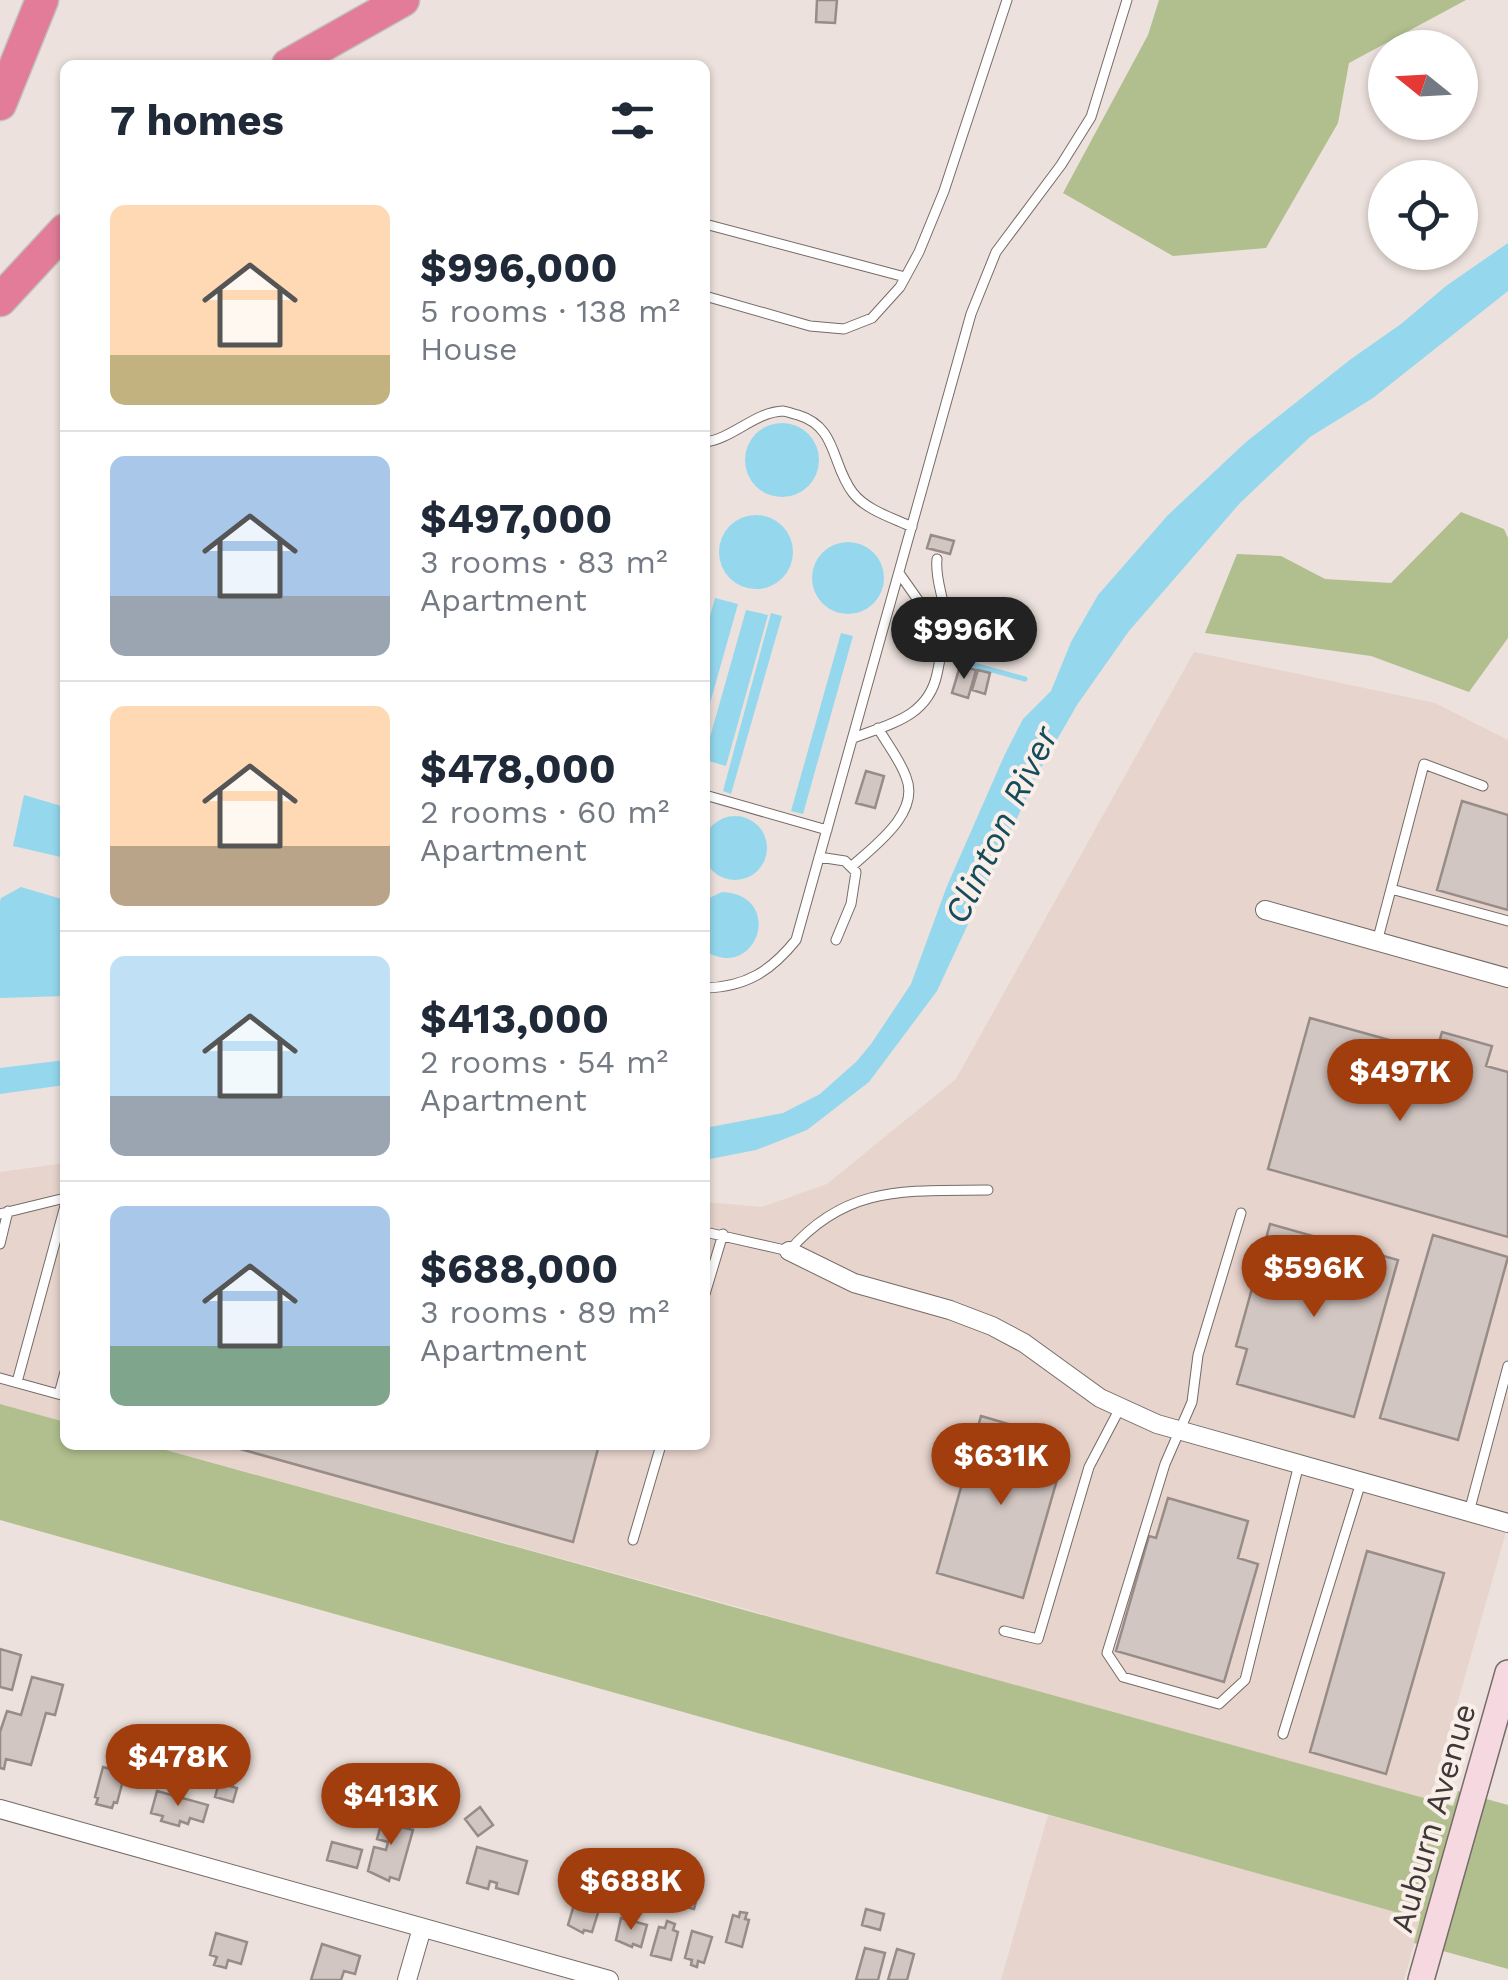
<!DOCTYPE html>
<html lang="en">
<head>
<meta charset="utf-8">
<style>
  :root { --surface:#fff; --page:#f6f6f7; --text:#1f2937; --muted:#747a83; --line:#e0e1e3; --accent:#a23e0d }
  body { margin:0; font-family:"Work Sans",sans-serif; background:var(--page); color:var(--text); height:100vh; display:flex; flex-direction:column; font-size:38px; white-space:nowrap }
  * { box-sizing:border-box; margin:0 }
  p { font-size:32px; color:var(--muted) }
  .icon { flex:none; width:55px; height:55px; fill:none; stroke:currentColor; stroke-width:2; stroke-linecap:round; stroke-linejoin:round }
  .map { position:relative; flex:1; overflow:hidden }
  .panel { position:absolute; left:60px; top:60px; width:650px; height:1390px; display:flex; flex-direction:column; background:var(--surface); border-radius:15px; box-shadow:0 2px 8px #0004 }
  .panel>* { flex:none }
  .needle { width:65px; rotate:288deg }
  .controls { position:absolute; left:1368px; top:30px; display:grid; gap:20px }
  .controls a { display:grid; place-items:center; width:110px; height:110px; border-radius:50%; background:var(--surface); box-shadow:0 2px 8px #0004; font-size:50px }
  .price { position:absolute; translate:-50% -85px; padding:0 22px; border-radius:35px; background:var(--accent); color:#fff; font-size:32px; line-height:65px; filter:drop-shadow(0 2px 5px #0008) }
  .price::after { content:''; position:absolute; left:50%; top:60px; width:30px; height:22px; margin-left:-15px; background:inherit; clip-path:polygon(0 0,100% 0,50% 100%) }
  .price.current { background:#222; color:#fff }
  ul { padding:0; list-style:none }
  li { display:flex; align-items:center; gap:30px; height:250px; padding:0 50px }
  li+li { border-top:2px solid var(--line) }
  li span { display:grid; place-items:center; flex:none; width:280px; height:200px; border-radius:15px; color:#555 }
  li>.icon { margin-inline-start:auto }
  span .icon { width:120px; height:120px; fill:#fffc; stroke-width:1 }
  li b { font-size:42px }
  h2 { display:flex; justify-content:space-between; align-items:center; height:120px; padding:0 50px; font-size:42px }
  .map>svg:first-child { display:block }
  .built { fill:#e7d4cc }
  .green { fill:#b1bf8e }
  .water { fill:#95d8ee }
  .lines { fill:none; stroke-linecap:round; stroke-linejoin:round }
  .stream { stroke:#95d8ee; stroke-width:5 }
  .building { fill:#d2c6c2; stroke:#978c88; stroke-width:2.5 }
  .service-casing { stroke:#756b67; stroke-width:11 }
  .minor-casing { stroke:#756b67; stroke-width:20 }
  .secondary-casing { stroke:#756b67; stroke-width:28 }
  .motorway-casing { stroke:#c1c0bf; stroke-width:35 }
  .service { stroke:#fff; stroke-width:9 }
  .minor { stroke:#fff; stroke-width:18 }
  .secondary { stroke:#f6d8e0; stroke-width:25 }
  .motorway { stroke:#e27c99; stroke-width:32 }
  .labels { text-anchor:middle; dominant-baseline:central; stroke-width:8; stroke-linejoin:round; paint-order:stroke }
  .street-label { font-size:32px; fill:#3e3937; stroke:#faeee9 }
  .water-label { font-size:35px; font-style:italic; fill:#144c5c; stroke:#faeee9 }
</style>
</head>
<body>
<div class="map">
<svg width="1508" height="1980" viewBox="0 0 1508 1980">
  <rect width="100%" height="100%" fill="#ece1dc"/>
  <path class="built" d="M1194,652L1435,703L1508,740V1525L1427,1810L746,1609L148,1445H705V1202L762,1207L827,1184L956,1079Z
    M65,1163V1422L0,1404V1172Z
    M1048,1815L1421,1919L1404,1980H1001Z"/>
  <path class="green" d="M1159,0H1466L1349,63L1338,123L1266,248L1173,256L1063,193L1148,35Z
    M1461,512L1504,529L1508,538V638L1469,692L1371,656L1205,633L1237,554L1281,556L1325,579L1391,583Z
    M0,1404L65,1422V1445H148L1453,1806L1458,1791L1508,1805V1969L1414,1943L1420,1919L0,1520Z"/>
  <path class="water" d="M1508,243V291L1373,398L1310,437L1240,503L1129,631L1077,705L1039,771L937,991L869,1082L807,1130L756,1150L705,1160V1128L783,1113L820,1094L857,1061L871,1044L911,984L947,886L1005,754L1023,719L1051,691L1071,642L1098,595L1168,515L1246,442L1351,359L1401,324L1446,286Z
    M745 460a37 37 0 1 1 74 0a37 37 0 1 1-74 0Z
    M719 552a37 37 0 1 1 74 0a37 37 0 1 1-74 0Z
    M812 578a36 36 0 1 1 72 0a36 36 0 1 1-72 0Z
    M715,598L738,604L705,721V634Z
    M746,610L768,615L726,766L705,760V755Z
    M771,613L782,616L731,794L723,791Z
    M841,633L853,636L803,814L791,811Z
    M24,795L65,807V858L13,846Z
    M703 848a32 32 0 1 1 64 0a32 32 0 1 1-64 0Z
    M21,887L65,900V996L0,998V902L1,898Z
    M722,892C786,895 757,983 705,951V900Z
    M65,1060V1085L0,1094V1068Z"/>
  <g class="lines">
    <path class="stream" d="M970,664L1025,679"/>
  </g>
  <path class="building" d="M817,0H837L835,23L816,22Z
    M931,535L954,541L950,554L927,548Z
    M960,666L976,670L968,698L952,693Z
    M978,670L990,673L985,694L972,690Z
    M866,771L884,776L875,808L856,803Z
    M1462,801L1508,815V910L1437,890Z
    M1310,1018L1436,1053L1442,1032L1492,1046L1486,1066L1508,1072V1237L1268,1169Z
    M1270,1224L1398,1260L1354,1417L1237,1384L1247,1349L1236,1346Z
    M1433,1235L1508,1257L1458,1440L1380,1418Z
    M981,1416L1043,1434L1039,1445L1065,1452L1023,1598L937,1573Z
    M226,1445H599L573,1542Z
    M1168,1498L1248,1521L1238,1558L1258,1564L1224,1682L1116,1651L1149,1536L1156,1538Z
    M1367,1551L1444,1573L1386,1774L1310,1752Z
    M0,1649L21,1655L12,1690L0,1687Z
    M32,1677L63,1685L55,1715L46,1713L31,1765L6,1759L4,1769L0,1768V1732L7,1711L21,1715Z
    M130,1743L147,1748L141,1771L123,1766Z
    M219,1760L239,1766L233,1785L214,1780Z
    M103,1767L125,1773L117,1803L114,1802L112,1808L96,1804L98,1798L95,1797Z
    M219,1783L237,1788L233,1802L215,1797Z
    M347,1788L366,1793L360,1813L341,1808Z
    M157,1791L208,1805L203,1822L190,1818L188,1824L180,1821L179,1826L161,1821L163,1816L151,1813Z
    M480,1807L493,1825L478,1836L465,1819Z
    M385,1810L400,1814L397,1826L413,1830L399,1880L390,1877L389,1881L368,1871L374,1847L386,1850L388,1842L377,1839Z
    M332,1842L362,1850L357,1868L327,1860Z
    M477,1847L527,1861L518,1894L496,1888L497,1883L490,1881L488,1889L467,1883Z
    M613,1854L632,1859L627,1878L608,1872Z
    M584,1871L600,1876L593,1901L601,1903L592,1932L584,1930L583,1933L568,1925Z
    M683,1885L699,1890L694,1909L678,1905Z
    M866,1909L884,1914L880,1930L862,1925Z
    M740,1912L747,1913L745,1919L749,1920L742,1947L726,1942L733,1915L739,1917Z
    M621,1918L647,1925L641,1947L633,1944L632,1947L616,1940Z
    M667,1921L675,1924L673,1930L678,1932L671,1960L651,1955L659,1927L665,1928Z
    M692,1931L712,1937L704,1963L698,1961L697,1967L691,1965L692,1960L685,1958Z
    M216,1933L247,1942L241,1964L228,1960L226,1968L214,1965L217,1957L210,1955Z
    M322,1944L360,1956L355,1974L344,1971L341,1980H311Z
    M865,1948L885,1953L878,1980H856Z
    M897,1949L914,1954L907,1980H888Z"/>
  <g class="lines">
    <g class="service-casing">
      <path id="service" d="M705,224L905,277
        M705,296L810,326L844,329L872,318L900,287L919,252L944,191L1007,0
        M705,442C732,439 755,412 783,411C785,411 797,415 798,415C838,427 831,465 853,493C866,510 893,518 912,527
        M937,559C934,586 951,607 942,634
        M853,738C890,724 928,717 937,674C940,660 943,648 942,634L899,573
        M705,795L827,830
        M819,857L845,861L856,872L851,904L836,940
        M851,867C874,846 921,813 906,777C900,760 887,744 878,728
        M1391,889L1508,921
        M1377,942L1424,764L1483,786
        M705,988C746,987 771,971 796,940L971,314L996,252L1061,165L1091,117L1127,0
        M1241,1213L1198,1355L1192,1402L1165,1464L1107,1653L1123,1677L1219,1704L1245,1680L1299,1464
        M0,1214L65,1198
        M705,1232L789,1251C847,1184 907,1191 988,1190
        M0,1244L8,1211
        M705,1294L723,1234
        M0,1378L65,1396
        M17,1382L65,1206
        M59,1394L65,1372
        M1469,1512L1508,1366
        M633,1540L661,1445
        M1004,1631L1038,1639L1089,1467L1120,1408
        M1283,1734L1361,1482"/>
    </g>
    <g class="minor-casing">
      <path id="minor" d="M1265,910L1508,978
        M789,1251L854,1283L950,1310L992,1326L1024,1343L1100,1398L1157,1424L1508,1523
        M0,1809L609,1980
        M407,1980L422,1928"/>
    </g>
    <g class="secondary-casing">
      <path id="secondary" d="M1421,1980L1508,1673"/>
    </g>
    <g class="motorway-casing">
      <path id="motorway" d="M288,65L403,0
        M0,104L42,0
        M0,300L65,230"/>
    </g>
    <use href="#service" class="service"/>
    <use href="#minor" class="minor"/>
    <use href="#secondary" class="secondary"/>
    <use href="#motorway" class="motorway"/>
  </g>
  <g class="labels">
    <g class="street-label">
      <text transform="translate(1433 1818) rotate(-74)">Auburn Avenue</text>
    </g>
    <g class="water-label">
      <text transform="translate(1001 825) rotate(-64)">Clinton River</text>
    </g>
  </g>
</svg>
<div class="controls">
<a><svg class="needle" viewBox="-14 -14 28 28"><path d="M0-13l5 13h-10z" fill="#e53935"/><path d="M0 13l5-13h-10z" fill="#747a83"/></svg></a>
<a><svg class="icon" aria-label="locate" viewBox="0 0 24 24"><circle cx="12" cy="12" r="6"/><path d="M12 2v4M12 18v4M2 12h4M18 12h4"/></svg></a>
</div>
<b class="price current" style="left:964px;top:682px">$996K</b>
<b class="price" style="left:1400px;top:1124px">$497K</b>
<b class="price" style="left:1314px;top:1320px">$596K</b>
<b class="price" style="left:1001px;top:1508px">$631K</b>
<b class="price" style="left:178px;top:1809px">$478K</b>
<b class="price" style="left:391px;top:1848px">$413K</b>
<b class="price" style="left:631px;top:1933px">$688K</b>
<section class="panel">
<h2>7 homes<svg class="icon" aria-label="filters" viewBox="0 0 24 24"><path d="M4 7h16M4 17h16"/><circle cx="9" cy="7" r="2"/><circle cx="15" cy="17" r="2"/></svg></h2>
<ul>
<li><span style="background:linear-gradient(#ffd9b3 75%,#c2b280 0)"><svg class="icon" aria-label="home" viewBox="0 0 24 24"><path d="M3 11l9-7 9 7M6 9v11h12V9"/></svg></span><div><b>$996,000</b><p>5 rooms · 138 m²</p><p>House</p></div></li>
<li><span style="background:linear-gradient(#a9c7e8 70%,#9aa5b1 0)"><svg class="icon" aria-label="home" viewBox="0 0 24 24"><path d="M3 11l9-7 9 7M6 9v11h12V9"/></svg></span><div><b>$497,000</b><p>3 rooms · 83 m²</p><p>Apartment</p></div></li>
<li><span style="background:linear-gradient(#ffd9b3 70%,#b9a48a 0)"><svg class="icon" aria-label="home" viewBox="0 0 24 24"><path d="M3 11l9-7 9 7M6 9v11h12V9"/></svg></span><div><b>$478,000</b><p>2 rooms · 60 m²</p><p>Apartment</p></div></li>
<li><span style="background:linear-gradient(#bfe0f5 70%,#9aa5b1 0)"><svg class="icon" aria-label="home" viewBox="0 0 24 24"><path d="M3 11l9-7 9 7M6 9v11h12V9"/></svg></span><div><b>$413,000</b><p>2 rooms · 54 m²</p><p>Apartment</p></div></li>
<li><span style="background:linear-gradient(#a9c7e8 70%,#7fa58c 0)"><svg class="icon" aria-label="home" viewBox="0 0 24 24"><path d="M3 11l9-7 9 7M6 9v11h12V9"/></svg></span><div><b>$688,000</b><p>3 rooms · 89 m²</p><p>Apartment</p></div></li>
</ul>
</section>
</div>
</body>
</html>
